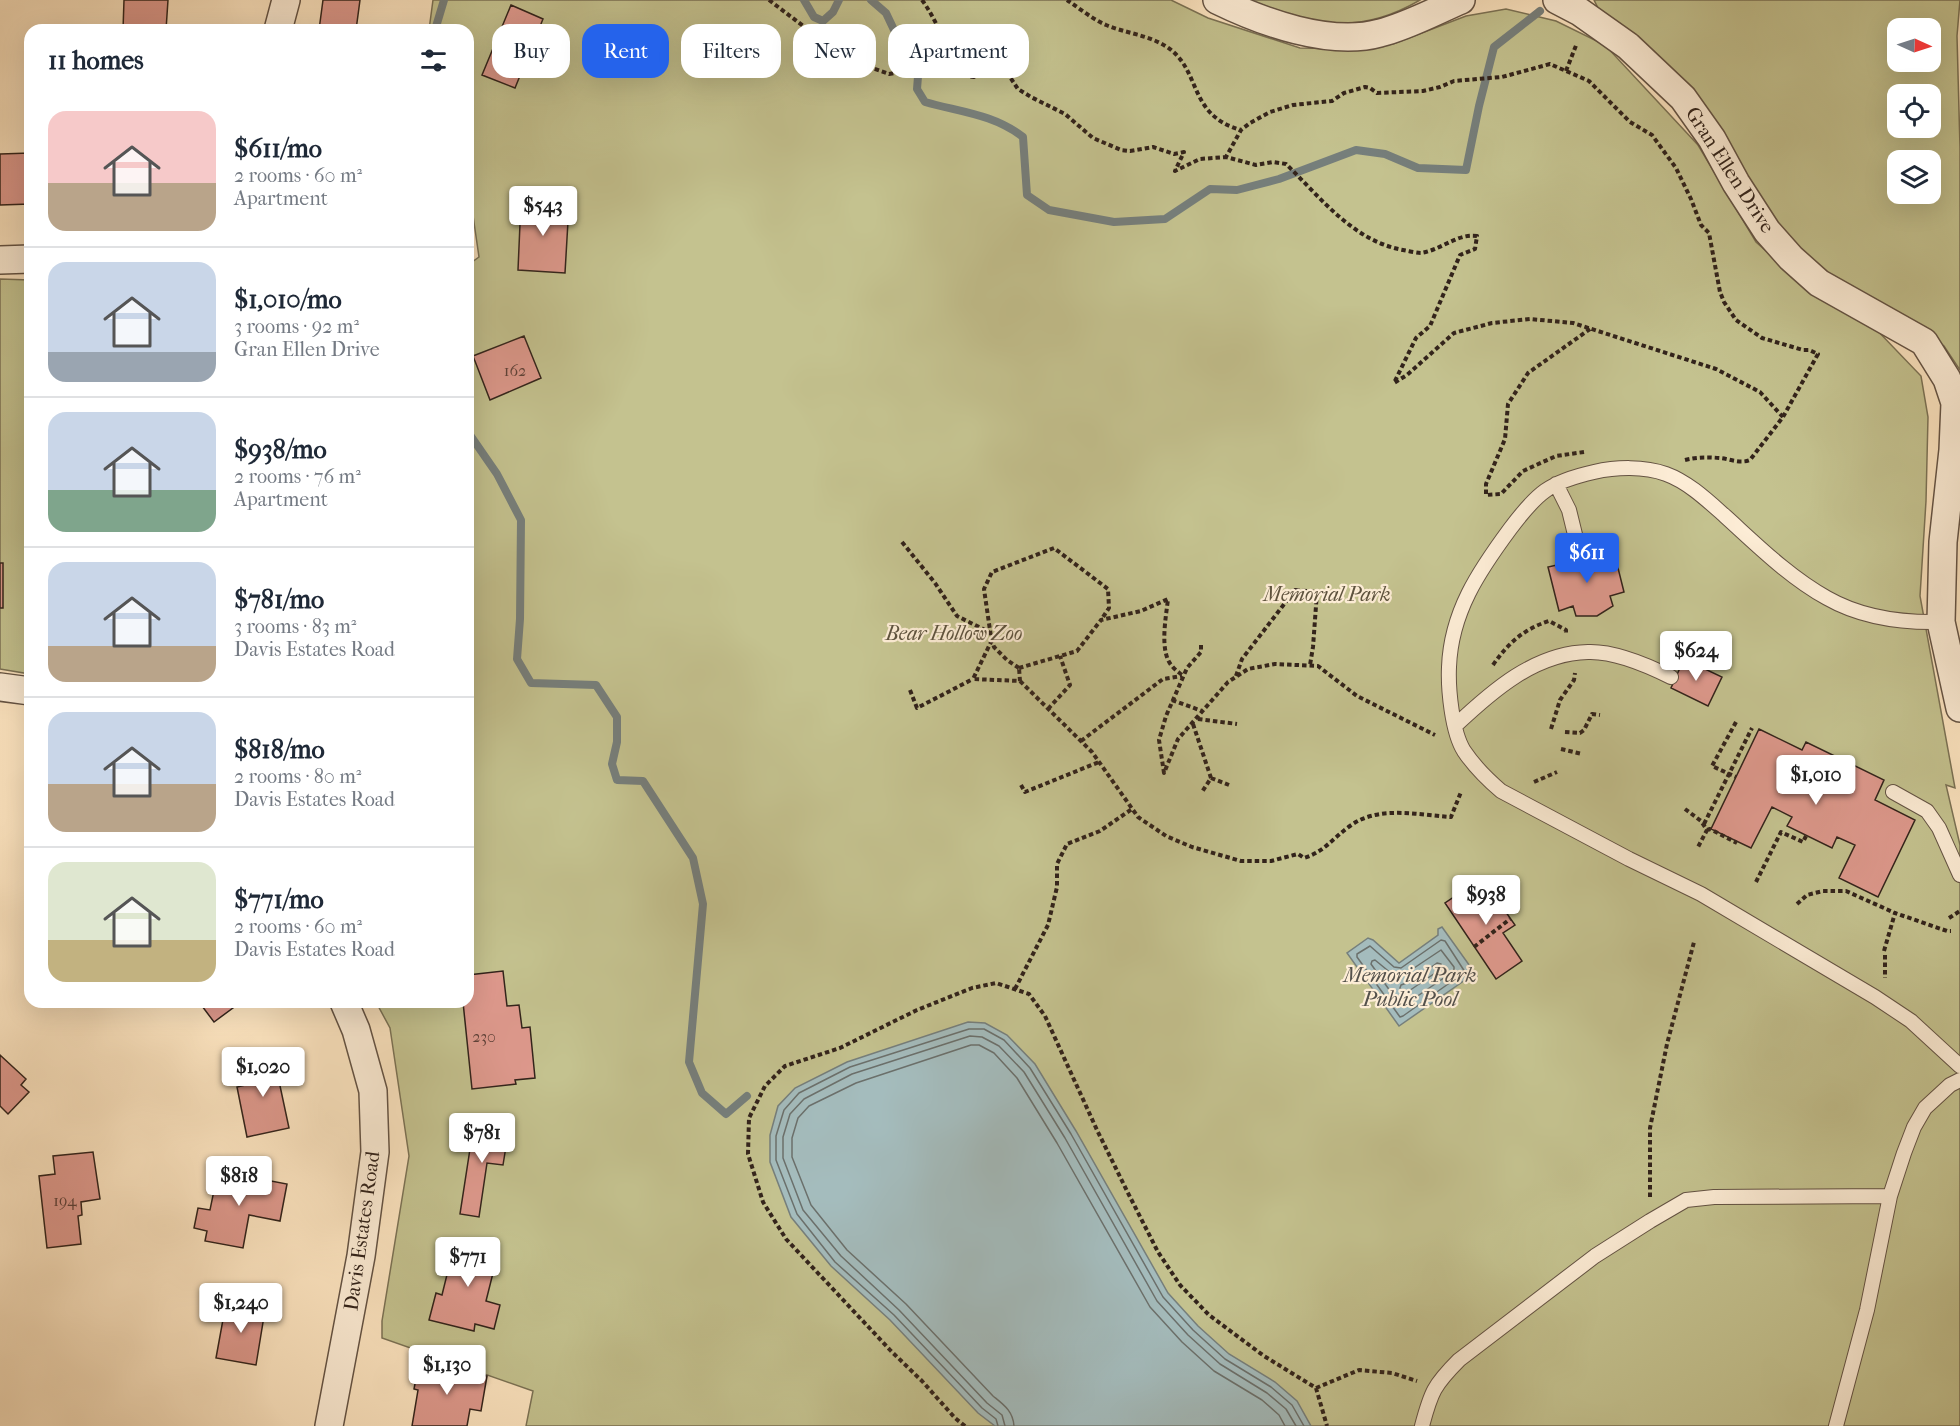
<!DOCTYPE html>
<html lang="en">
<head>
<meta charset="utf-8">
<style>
  :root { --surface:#fff; --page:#f6f6f7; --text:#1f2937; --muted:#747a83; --line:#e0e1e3; --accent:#2563eb }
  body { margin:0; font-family:"IM FELL French Canon",serif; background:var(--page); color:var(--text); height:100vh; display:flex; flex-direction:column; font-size:22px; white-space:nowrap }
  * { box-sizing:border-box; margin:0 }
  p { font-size:20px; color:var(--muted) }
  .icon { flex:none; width:33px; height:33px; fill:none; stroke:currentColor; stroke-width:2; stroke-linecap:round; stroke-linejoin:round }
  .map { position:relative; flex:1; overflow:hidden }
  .panel { position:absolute; left:24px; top:24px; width:450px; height:984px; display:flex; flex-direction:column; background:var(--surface); border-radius:18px; box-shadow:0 6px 24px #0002 }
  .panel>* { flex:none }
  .top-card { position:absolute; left:492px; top:24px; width:570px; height:54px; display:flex; gap:12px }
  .needle { width:39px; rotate:93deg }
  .controls { position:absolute; left:1887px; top:18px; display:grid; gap:12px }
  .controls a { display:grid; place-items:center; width:54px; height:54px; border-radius:12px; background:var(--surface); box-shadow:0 6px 24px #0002; font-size:30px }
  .price { position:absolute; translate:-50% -51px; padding:0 14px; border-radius:6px; background:#fff; color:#222; font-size:20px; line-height:39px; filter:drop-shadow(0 2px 3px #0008) }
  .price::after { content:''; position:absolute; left:50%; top:36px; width:18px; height:14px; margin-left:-9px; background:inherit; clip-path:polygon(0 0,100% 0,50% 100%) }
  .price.on { background:var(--accent); color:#fff }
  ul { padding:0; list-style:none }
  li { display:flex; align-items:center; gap:18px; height:150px; padding:0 24px }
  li+li { border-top:2px solid var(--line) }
  li span { display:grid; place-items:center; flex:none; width:168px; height:120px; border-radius:18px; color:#555 }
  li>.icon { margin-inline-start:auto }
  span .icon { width:72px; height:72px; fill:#fffc; stroke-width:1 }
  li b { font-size:26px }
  h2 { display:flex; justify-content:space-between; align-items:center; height:72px; padding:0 24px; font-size:26px }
  .chip { padding:0 21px; border-radius:18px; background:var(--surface); box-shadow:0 6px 24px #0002; font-size:21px; line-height:54px }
  .chip.on { background:var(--accent); color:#fff }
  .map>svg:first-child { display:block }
  .green { fill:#c4c28f; stroke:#7b7255; stroke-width:1.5; fill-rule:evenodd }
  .water { fill:#a4bcbd; stroke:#767f7c; stroke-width:1.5 }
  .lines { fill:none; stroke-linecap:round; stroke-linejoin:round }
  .shore { stroke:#6b706c; stroke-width:1.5 }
  .stream { stroke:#767f7c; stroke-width:8 }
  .building { fill:#de998d; stroke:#32231b; stroke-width:1.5 }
  .service-casing { stroke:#645344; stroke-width:16 }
  .minor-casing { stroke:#645344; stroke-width:30 }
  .path { stroke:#32231b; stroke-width:4; stroke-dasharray:4.5 3; stroke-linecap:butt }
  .service { stroke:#fdedd6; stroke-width:14 }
  .minor { stroke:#fdedd6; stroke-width:27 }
  .labels { text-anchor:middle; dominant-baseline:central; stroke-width:4.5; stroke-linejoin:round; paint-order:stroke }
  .number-label { font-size:16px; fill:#5d4038 }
  .street-label { font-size:20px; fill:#32231b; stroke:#fdedd6 }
  .park-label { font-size:20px; font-style:italic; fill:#5e533e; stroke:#fdedd6 }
  .water-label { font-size:21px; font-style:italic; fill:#54514c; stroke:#fdedd6 }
</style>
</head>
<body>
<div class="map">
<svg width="1960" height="1426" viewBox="0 0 1960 1426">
  <rect width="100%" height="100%" fill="#fce4c0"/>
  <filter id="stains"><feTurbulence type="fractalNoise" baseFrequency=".00333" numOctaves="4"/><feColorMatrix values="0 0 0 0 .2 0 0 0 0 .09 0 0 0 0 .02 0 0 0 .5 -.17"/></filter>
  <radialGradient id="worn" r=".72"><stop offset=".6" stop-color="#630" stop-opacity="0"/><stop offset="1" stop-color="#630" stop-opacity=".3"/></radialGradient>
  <path class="green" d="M433,0H1171L1208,18L1300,48L1355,49L1393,44L1466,16L1506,9L1556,21L1605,45L1698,145L1756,242L1808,288L1873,326L1921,376L1928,417L1926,501L1920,596L1955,788L1946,785L1960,845V1426H526L533,1391L382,1338V1321L409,1156L390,1028L376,1002H468V265L479,257L468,181V30H429Z
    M1249,0H1420C1357,37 1314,24 1249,0Z
    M1594,0H1960L1957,36L1960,148V370L1944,346L1930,335L1823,270L1794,245L1602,16ZM1898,28H1930V62H1898ZM1898,94H1930V128H1898ZM1898,160H1930V194H1898Z
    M0,279L30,280V674L0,669Z"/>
  <path class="water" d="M1442,927L1477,976L1474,980L1468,978L1399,1026L1347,953L1368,938L1373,940L1399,963L1438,935V929Z
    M968,1022L985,1023L1007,1035L1035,1064L1076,1131L1168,1293L1198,1326L1229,1354L1275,1382L1297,1401L1311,1426H995L978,1413L890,1320L831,1266L791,1217L770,1162V1135L778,1106L795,1088L847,1062Z"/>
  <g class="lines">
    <path class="shore" d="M1441,940L1445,941L1465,972L1403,1016L1400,1017L1357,957V954L1370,946L1394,967L1401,968Z
      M1441,950L1454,967V971L1403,1006L1400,1005L1371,964L1372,961L1375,960L1392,974L1402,976Z
      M1437,963L1441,964V969L1406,993H1403L1400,988L1401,985L1412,981Z
      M998,1426L996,1419L982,1408L894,1315L835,1262L797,1214L776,1160V1136L784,1110L799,1093L850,1067L969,1029H984L1004,1040L1030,1068L1071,1134L1163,1297L1193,1330L1225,1359L1271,1387L1292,1405L1304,1426
      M1005,1426L1002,1415L987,1403L899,1310L841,1256L803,1210L783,1158V1137L790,1114L804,1099L852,1074L970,1036L982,1037L999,1046L1024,1072L1065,1138L1157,1301L1188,1335L1220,1364L1267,1393L1286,1409L1296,1426
      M1014,1426C1013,1411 1004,1405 993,1396L906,1304L847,1250L811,1205L792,1157V1138L798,1118L809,1106L856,1083L971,1045H979L994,1053L1017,1078L1057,1143L1150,1307L1182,1342L1214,1371L1262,1400L1279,1415L1285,1426"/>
    <path class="stream" d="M804,0L814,17L823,21L833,12L839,0
      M871,0L886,13L895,32L919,64L917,89L925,102C960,112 993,114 1023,137L1027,195L1049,210L1114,222L1165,219L1210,189L1237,190L1279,179L1356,150L1385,154L1418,168L1466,170L1479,106L1494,47L1540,11
      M435,30L444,0
      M468,432L497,474L521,520L520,619L517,659L531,683L596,685L617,717V742L612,764L617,780L643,781L693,858L703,904L689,1062L702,1093L726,1114L747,1096"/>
  </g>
  <path class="building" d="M124,0H168L166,30H123Z
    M323,0H360L356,30H319Z
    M511,5L543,19L515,88L482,75Z
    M30,153V204L0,205V154Z
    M521,201L569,204L565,273L518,270Z
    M524,336L541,378L490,400L473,356Z
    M1614,552L1624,592L1610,596L1613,606L1597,616H1576L1573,606L1559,611L1548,567Z
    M0,563H3V608H0Z
    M1684,659L1722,677L1708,706L1671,688Z
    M1759,729L1802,750L1806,742L1884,780L1875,800L1915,820L1878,897L1839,878L1855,845L1837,837L1832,848L1787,826L1792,817L1772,807L1751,848L1711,829Z
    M1482,878L1515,925L1503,933L1522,961L1496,979L1445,903Z
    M503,971L507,1006L519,1005L522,1028L530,1027L535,1078L515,1080L516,1084L472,1089L463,1002H468V975Z
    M199,1002H241L214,1022Z
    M273,1053L289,1128L247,1137L237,1087L250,1084L245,1059Z
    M0,1055L26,1079L21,1085L29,1092L8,1114L0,1106Z
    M474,1123L509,1128L503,1165L487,1163L479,1217L460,1214Z
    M93,1152L100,1199L81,1202L82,1215L78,1216L81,1244L47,1248L39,1176L55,1174L53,1156Z
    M218,1171L287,1184L280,1221L249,1215L243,1248L205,1241L207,1231L194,1228L198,1208L210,1210Z
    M456,1238L499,1249L486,1301L500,1305L494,1329L475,1324L474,1331L429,1320L436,1293L442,1295Z
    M226,1303L265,1310L256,1365L216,1358Z
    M419,1363L487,1376L481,1411L470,1409L467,1426H412L418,1390L414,1389Z"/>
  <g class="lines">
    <g class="service-casing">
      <path id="service" d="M1556,484L1569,510L1580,555
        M1941,622C1901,623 1862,618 1827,598C1789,577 1757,545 1725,516C1707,500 1688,482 1666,474C1644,466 1616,467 1594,472C1549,482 1537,493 1510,529C1479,571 1451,612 1449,667C1448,689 1452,732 1464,751C1474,766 1487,779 1501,791L1629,859L1701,894L1875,997L1911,1021L1960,1066
        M1455,726C1492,691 1535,653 1588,652C1614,651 1649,666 1671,677
        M1893,792L1927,811L1939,828L1960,875
        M1422,1426C1431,1392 1434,1385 1459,1360L1595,1256L1650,1221L1686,1200L1714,1197L1890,1196
        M1836,1426L1867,1310L1890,1196L1904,1153L1914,1127L1925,1108L1950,1085L1960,1080"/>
    </g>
    <g class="minor-casing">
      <path id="minor" d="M1217,0C1262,22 1330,47 1380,33C1408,26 1435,11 1461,0
        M1557,0L1580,12L1628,46L1683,98L1712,139L1736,183L1767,231L1791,258L1819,283L1924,342L1947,379L1955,403L1953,450L1943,542L1941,622L1960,708
        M278,30L286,0
        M0,260L30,259
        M0,687L30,691
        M329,1426L361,1256L375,1152L373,1091L356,1030L344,1002"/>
    </g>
    <path class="path" d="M769,0L823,41L861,57L872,68L889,74L916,69L974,77L967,63L997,67L1010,77L1018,89L1031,97L1065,114L1093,138L1121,150L1130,151L1153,147L1174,154L1184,152L1175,171L1200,159L1226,157
      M922,0C941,26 946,55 972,76
      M1067,0C1079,8 1092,19 1106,25C1125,33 1149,35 1167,47C1202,70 1187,115 1241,130
      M1566,71L1577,43
      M1584,452L1556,456L1523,471L1501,494L1486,495V484L1505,439L1508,404L1528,373L1590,329
      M1685,460C1697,457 1708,457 1720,458C1730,459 1740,464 1750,460L1783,417L1818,354L1809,350H1803L1762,338L1736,320L1724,302L1720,292L1709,233L1701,225L1691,199L1676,168L1652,135L1630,122L1589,81L1550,64L1502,77L1454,81L1440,87L1423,91L1377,93L1370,88L1365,87L1344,93L1332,101L1293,105L1270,112L1250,123L1241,130L1226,157L1256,165L1273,162L1286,164C1321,198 1353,241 1403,250C1409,251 1416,253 1421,253C1441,250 1458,233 1477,236L1475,249L1460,255L1430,326L1416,338L1394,383L1407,375L1454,333L1492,323L1530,319L1573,323L1716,369L1760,392L1783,417
      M902,542L935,583L957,616L989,632
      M992,640L973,679L1020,681L1019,668
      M1201,645V652L1187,668L1166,716L1159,740L1164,773L1178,739L1228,682L1248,669L1275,664L1318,666L1357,696L1435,735
      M1493,665C1508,643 1524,629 1549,621L1566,630V634
      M1019,668L1007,660L994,647L991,637L984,589L992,572L1054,548L1108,589L1109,608L1101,620
      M1019,668L1077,651L1101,620L1141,611L1168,599C1166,617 1159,652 1172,666C1175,670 1180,673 1183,676
      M1236,676L1242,659L1295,590L1317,592L1313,647L1310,665
      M1020,681L1092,752L1138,817L1166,836L1192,847L1241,861H1271L1298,854L1304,858C1324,852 1333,838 1350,826C1378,805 1418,815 1451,817L1461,792
      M910,690L917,708L973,679
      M1172,700L1202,711
      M1048,709L1070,685L1060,656
      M1198,719L1237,724
      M1736,722L1712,766L1736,777
      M1193,724L1211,778L1202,792
      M1551,729L1560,700L1574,680L1575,673
      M1565,732L1580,733L1584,730L1592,714L1600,715
      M1081,741L1163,679L1182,676
      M1561,749L1582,754
      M1211,778L1229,785
      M1534,782L1557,772
      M1021,785L1025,792L1099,762
      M1685,809L1701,821L1707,830L1697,849
      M1704,824L1752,728
      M1707,830L1710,829L1737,843
      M1756,882L1781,832L1803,842L1806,836
      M1797,904L1807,895L1823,891H1846L1895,913
      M1949,918L1960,911
      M1474,947L1510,919
      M1884,951L1895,913L1947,931H1951
      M1885,955V978
      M1015,989L1048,925L1057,887V864L1067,844L1100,831L1132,809
      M1650,1197V1128L1667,1044L1694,942
      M1316,1388L1359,1370L1392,1373L1417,1381
      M965,1426L955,1418L922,1381L891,1351L786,1239L763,1202L748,1154L749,1118L765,1086L785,1066L840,1048L917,1010L972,988L996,983L1029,994L1045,1016L1097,1130L1127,1191L1158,1252L1180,1285L1209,1315L1264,1356L1316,1388L1327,1426"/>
    <use href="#service" class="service"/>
    <use href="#minor" class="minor"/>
  </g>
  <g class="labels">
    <g class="number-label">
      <text x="515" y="370">162</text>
      <text x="484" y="1036">230</text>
      <text x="65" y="1200">194</text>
    </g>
    <g class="street-label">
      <text transform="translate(1730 170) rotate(57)">Gran Ellen Drive</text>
      <text transform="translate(362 1231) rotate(-82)">Davis Estates Road</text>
    </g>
    <g class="park-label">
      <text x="1327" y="594">Memorial Park</text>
      <text x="954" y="633">Bear Hollow Zoo</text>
    </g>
    <g class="water-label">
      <text x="1410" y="975">Memorial Park<tspan x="1410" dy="24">Public Pool</tspan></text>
    </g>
  </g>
  <rect width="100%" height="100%" filter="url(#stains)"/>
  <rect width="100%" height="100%" fill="url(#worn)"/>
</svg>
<div class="controls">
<a><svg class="needle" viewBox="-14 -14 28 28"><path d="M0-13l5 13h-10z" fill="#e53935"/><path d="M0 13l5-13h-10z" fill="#747a83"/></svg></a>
<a><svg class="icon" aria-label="locate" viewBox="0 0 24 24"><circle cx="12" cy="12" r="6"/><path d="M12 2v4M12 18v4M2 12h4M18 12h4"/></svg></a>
<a><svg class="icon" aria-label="layers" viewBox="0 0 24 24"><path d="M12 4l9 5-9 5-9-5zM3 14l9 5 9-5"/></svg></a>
</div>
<b class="price" style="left:543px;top:237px">$543</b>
<b class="price on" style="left:1587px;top:584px">$611</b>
<b class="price" style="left:1696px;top:682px">$624</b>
<b class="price" style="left:1816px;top:806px">$1,010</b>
<b class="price" style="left:1486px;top:926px">$938</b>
<b class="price" style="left:263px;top:1098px">$1,020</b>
<b class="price" style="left:482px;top:1164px">$781</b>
<b class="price" style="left:239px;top:1207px">$818</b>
<b class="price" style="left:468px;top:1288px">$771</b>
<b class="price" style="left:241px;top:1334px">$1,240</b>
<b class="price" style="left:447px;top:1396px">$1,130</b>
<div class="top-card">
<a class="chip">Buy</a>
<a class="chip on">Rent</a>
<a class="chip">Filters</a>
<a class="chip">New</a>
<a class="chip">Apartment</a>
</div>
<section class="panel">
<h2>11 homes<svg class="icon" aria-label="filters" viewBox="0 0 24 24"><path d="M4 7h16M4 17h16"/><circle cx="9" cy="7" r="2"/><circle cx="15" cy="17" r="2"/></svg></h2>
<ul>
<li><span style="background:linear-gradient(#f6c9c9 60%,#b9a48a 0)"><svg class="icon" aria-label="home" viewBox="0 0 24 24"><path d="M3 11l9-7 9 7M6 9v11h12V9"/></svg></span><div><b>$611/mo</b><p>2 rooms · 60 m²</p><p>Apartment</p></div></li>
<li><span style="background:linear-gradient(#c9d6e8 75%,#9aa5b1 0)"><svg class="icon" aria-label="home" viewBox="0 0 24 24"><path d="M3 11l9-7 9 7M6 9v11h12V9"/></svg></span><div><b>$1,010/mo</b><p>3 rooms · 92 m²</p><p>Gran Ellen Drive</p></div></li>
<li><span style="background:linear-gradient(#c9d6e8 65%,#7fa58c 0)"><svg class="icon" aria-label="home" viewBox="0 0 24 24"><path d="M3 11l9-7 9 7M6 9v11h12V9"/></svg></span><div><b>$938/mo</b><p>2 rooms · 76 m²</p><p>Apartment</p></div></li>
<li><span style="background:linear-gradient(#c9d6e8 70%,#b9a48a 0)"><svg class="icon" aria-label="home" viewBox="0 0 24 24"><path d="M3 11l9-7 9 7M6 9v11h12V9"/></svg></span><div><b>$781/mo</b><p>3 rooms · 83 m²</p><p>Davis Estates Road</p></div></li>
<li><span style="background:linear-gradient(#c9d6e8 60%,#b9a48a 0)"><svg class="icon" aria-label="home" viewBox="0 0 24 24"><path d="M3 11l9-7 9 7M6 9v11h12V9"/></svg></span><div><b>$818/mo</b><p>2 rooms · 80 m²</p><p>Davis Estates Road</p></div></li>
<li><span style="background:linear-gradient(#dfe7d0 65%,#c2b280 0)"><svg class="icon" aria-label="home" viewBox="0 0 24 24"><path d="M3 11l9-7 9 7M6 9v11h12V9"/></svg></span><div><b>$771/mo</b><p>2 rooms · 60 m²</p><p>Davis Estates Road</p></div></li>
</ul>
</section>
</div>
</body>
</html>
